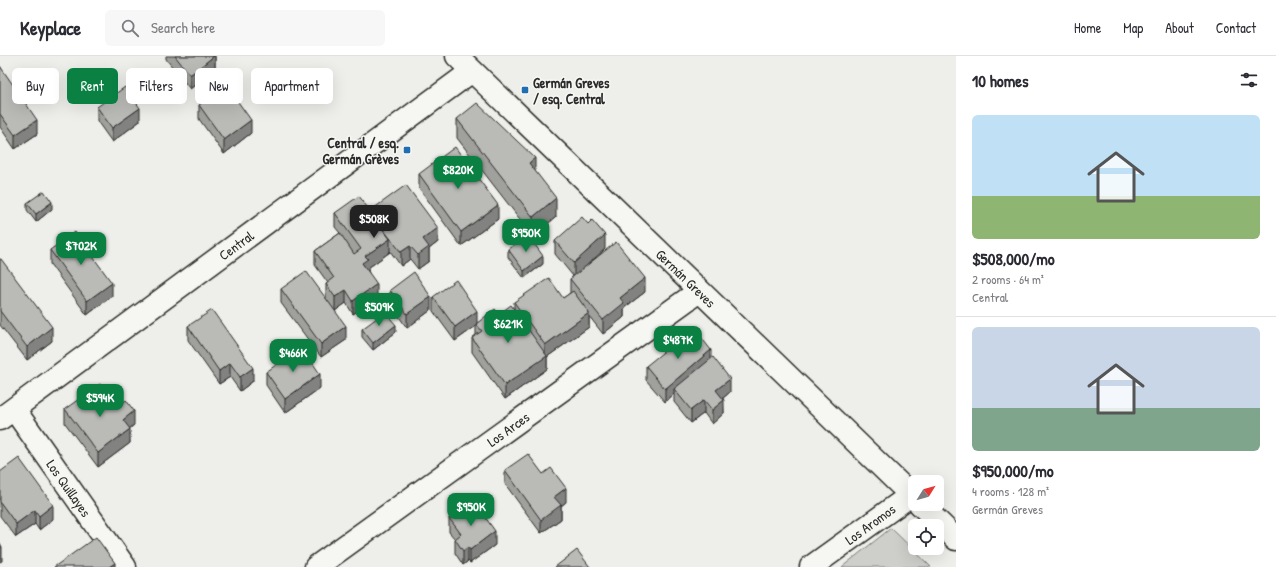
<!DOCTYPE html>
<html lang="en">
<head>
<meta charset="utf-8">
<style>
  :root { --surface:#fff; --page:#f7f7f7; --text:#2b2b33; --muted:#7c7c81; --line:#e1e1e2; --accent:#0b8043 }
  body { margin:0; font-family:"Patrick Hand",sans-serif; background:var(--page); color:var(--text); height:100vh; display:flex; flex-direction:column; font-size:15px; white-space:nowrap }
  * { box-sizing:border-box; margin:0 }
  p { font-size:13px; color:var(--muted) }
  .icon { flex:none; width:22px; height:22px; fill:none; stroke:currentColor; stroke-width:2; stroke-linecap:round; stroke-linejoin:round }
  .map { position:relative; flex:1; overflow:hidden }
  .drawer { display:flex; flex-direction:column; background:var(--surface); width:320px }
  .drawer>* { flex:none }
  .hud { position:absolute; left:12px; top:12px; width:380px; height:36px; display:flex; gap:8px }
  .needle { width:26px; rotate:53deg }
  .buttons { position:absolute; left:908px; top:419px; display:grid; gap:8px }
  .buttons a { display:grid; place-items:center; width:36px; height:36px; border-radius:6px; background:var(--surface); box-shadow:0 4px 16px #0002; font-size:20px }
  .price { position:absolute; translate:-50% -34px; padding:0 9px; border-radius:8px; background:var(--accent); color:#fff; font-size:13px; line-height:26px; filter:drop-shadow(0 1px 2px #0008) }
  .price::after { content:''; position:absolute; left:50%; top:24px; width:12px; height:9px; margin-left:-6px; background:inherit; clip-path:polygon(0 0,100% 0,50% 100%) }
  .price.active { background:#222; color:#fff }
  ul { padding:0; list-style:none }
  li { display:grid; align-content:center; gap:8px; height:212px; padding:0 16px }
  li+li { border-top:1px solid var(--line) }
  li span { display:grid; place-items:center; height:124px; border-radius:6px; color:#555 }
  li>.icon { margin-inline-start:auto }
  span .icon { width:72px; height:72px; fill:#fffc; stroke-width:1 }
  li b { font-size:17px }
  h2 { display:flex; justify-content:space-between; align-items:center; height:48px; padding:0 16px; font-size:17px }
  .tag { padding:0 14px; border-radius:6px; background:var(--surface); box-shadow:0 4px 16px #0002; font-size:14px; line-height:36px }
  .tag.active { background:var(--accent); color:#fff }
  header { display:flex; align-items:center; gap:24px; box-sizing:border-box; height:56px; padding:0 20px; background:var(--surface); border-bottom:1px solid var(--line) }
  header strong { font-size:19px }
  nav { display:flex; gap:22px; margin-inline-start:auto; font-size:14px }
  .search { width:280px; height:36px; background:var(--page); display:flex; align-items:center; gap:10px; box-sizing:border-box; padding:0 14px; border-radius:6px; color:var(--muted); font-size:15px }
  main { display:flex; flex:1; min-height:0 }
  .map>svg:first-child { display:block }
  .green { fill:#cececa; stroke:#7c7c7a }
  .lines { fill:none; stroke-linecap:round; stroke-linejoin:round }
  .minor-casing { stroke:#2b2b2b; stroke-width:25 }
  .minor { stroke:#f6f6f2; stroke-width:22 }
  .wall { fill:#a0a09d; stroke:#2b2b2b }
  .shaded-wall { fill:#828280; stroke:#2b2b2b }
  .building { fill:#babab7; stroke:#2b2b2b }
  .poi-dot { fill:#1f6fb2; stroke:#f6f6f2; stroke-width:1.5 }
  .labels { text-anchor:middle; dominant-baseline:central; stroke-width:3; stroke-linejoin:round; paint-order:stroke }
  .poi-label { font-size:14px; font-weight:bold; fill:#2b2b2b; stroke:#f6f6f2; text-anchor:start }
  .street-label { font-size:14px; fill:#2b2b2b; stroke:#f6f6f2 }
</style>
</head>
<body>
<header>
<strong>Keyplace</strong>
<div class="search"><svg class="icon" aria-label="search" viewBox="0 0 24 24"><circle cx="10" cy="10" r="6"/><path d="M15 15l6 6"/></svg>Search here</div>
<nav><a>Home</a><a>Map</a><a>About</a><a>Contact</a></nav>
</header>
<main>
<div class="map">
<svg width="956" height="511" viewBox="0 0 956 511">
  <rect width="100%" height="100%" fill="#eeeeea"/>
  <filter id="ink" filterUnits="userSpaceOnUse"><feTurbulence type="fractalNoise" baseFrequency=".025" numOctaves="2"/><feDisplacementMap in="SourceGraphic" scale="8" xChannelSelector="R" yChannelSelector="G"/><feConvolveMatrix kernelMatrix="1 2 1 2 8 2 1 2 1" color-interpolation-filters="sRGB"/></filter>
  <g filter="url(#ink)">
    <path class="green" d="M891,472L931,511H842Z"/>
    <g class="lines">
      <g class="minor-casing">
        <path id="minor" d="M457,0L915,443
          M14,353L125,511
          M0,363L472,15
          M920,448L956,483
          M316,511L699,235
          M811,511L911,439"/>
      </g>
      <use href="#minor" class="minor"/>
    </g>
    <path class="wall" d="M166,0H215V13L190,33L166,3Z
      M0,10L37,78L15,93L0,71Z
      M199,49L251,77L224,98L199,63Z
      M97,51L140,65L112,86L97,65Z
      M457,63L535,115L556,161L533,180L457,82Z
      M419,118L498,163L461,190L419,132Z
      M27,147L52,153L36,166L27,154Z
      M370,155L438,186L429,193V205L418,213L410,203L401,210L390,195V196L368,212V214L377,242L353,258L346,247L335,255L346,284L321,301L281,247V233L326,242V228L328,227L315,209V195L340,177L335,171V157Z
      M555,185L605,193L588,208L645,236L624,252V261L603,278L589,260V271L547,301V313L505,343L472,296V282L476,279V270L455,285L433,255V241L477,267L499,258L514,254V246L563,242L570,237V223L573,220L555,198Z
      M508,193L543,208L524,222L508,201Z
      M50,194L112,240L87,259L50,208Z
      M0,203L52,285L27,304L0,269Z
      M390,234L431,254L407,272L390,248Z
      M188,270L253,325L240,335L230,321L219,328L188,284Z
      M362,273L396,276L373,294L362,281Z
      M689,288L711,303L730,336L723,342L724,357L712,368L704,357L691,367L674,346V338L665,346L646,324V310Z
      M266,316L320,332L285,357L266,329Z
      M117,352L134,369L129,373L130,387L98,411L65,367V353Z
      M505,414L543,418L566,446L561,450V463L541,477L505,428Z
      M0,416L53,463L39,474L35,468L16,481L0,460Z
      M449,462L495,489L470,507L468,505L463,509L455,497V483L449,476Z"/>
    <path class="shaded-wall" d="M214,0H215V13L190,33V19Z
      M140,52V65L112,86V72Z
      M37,64V78L15,93V79Z
      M251,64V77L224,98V84Z
      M535,102V121L529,107Z
      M556,142V161L533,180V161Z
      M52,146V153L36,166V158Z
      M498,149V163L461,190V176Z
      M438,172V186L429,193V205L418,213V199L423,183Z
      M605,179V193L574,221V207Z
      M390,183V196L368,212V217L362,207L365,200Z
      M410,190V203L401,210V196Z
      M543,200V208L524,222V215Z
      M645,222V236L624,252V261L603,278V264L620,242Z
      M112,227V240L87,259V245Z
      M377,228V242L353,258V245Z
      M346,234V247L335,255V241Z
      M431,241V254L407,272V258Z
      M477,255V269L476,268V270L455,285V271Z
      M589,257V271L547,301V313L505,343V329L545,301V289Z
      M396,269V276L373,294V287Z
      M346,270V284L321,301V288Z
      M52,271V285L27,304V291Z
      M711,294V308L674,333V338L665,346V333Z
      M230,307V321L219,328V315Z
      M253,312V325L240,335V321Z
      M320,318V332L285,357V343Z
      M730,323V336L716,348V334Z
      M704,344V357L691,367V354Z
      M724,344V357L712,368V354Z
      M134,355V369L123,378V364Z
      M130,373V387L98,411V397Z
      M566,432V446L561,450V463L541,477V464L554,441Z
      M53,449V463L39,474V460Z
      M35,454V468L16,481V468Z
      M495,475V489L470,507V494Z
      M2,491V505L0,506V492Z
      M468,491V505L463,509V495Z
      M115,507V511H109Z"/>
    <path class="building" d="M175,0H214L190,19Z
      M0,10L37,64L15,79L0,58Z
      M226,29L251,64L224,84L199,49Z
      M125,31L140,52L112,72L97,51Z
      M477,47L535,102L529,107L556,142L533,161L457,63Z
      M455,91L498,149L461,176L419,118Z
      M406,129L438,172L423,183L429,191L418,199L410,190L401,196L379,168L390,183L365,200L368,203L362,207L377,228L353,245L346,234L335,241L326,228L334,222L315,195L340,177L354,198L361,193L335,157L359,140L370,155Z
      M44,135L52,146L36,158L27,147Z
      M582,161L588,168L592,164L605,179L574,207L555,185Z
      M75,176L112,227L87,245L50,194Z
      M528,179L543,200L524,215L508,193Z
      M616,186L645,222L620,242L624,247L603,264L570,223Z
      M0,203H1L52,271L27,291L0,255Z
      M306,215L346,270L321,288L281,233Z
      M414,216L431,241L407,258L390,234Z
      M549,222L563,242L573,235L589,257L545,289L514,246Z
      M456,224L477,255L455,271L433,241Z
      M511,249L547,300L505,329L472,282L482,275L476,268L495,253L499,258Z
      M212,254L253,312L240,321L230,307L219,315L188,270Z
      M385,256L396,269L373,287L362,273Z
      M683,280L689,288L700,280L711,294L665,333L646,310Z
      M302,291L320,318L285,343L266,316Z
      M713,301L730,323L716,334L724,344L712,354L704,344L691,354L674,333Z
      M100,328L117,352L126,344L134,355L123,364L130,373L98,397L65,353Z
      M528,398L543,418L551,412L566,432L554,441L561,449L541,464L505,414Z
      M19,402L53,449L39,460L35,454L16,468L0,446V416Z
      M470,447L477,457L480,454L495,475L470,494L468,491L463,495L455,483L461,478L449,462Z
      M96,481L115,507L109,511H54Z
      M0,487L2,491L0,492Z
      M577,494L590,511H555Z"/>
  </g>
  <g class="poi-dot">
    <rect x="521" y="30" width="8" height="8" rx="2"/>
    <rect x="403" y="90" width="8" height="8" rx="2"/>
  </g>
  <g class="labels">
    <g class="poi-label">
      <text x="533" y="26">Germán Greves<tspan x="533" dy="16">/ esq. Central</tspan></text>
      <text x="399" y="86" text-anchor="end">Central / esq.<tspan x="399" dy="16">Germán Grèves</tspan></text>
    </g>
    <g class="street-label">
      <text transform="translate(236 189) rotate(-36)">Central</text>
      <text transform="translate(686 222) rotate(44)">Germán Greves</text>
      <text transform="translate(508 373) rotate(-36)">Los Arces</text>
      <text transform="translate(69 432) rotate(55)">Los Quillayes</text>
      <text transform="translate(870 468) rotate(-36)">Los Aromos</text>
    </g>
  </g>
</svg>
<div class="buttons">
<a><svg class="needle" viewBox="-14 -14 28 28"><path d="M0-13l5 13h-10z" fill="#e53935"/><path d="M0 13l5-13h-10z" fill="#7c7c81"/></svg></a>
<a><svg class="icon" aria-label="locate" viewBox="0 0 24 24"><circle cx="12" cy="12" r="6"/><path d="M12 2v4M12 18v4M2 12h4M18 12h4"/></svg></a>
</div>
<b class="price" style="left:458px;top:134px">$820K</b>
<b class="price active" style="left:374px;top:183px">$508K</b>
<b class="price" style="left:526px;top:197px">$950K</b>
<b class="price" style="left:81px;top:210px">$702K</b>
<b class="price" style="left:379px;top:271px">$509K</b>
<b class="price" style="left:508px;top:288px">$621K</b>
<b class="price" style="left:678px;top:304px">$487K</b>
<b class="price" style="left:293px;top:317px">$466K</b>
<b class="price" style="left:100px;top:362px">$594K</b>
<b class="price" style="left:471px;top:471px">$950K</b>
<div class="hud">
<a class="tag">Buy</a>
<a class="tag active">Rent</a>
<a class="tag">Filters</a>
<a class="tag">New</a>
<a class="tag">Apartment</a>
</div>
</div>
<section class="drawer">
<h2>10 homes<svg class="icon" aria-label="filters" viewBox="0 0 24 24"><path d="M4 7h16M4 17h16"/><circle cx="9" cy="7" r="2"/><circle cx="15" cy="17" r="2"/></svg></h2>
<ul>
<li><span style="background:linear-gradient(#bfe0f5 65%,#8fb573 0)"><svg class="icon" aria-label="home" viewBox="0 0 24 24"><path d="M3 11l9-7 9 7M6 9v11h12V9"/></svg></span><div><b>$508,000/mo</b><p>2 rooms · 64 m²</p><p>Central</p></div></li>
<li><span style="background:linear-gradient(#c9d6e8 65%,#7fa58c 0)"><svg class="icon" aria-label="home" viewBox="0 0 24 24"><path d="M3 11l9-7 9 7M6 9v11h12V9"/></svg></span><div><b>$950,000/mo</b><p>4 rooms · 128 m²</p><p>Germán Greves</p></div></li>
</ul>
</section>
</main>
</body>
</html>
